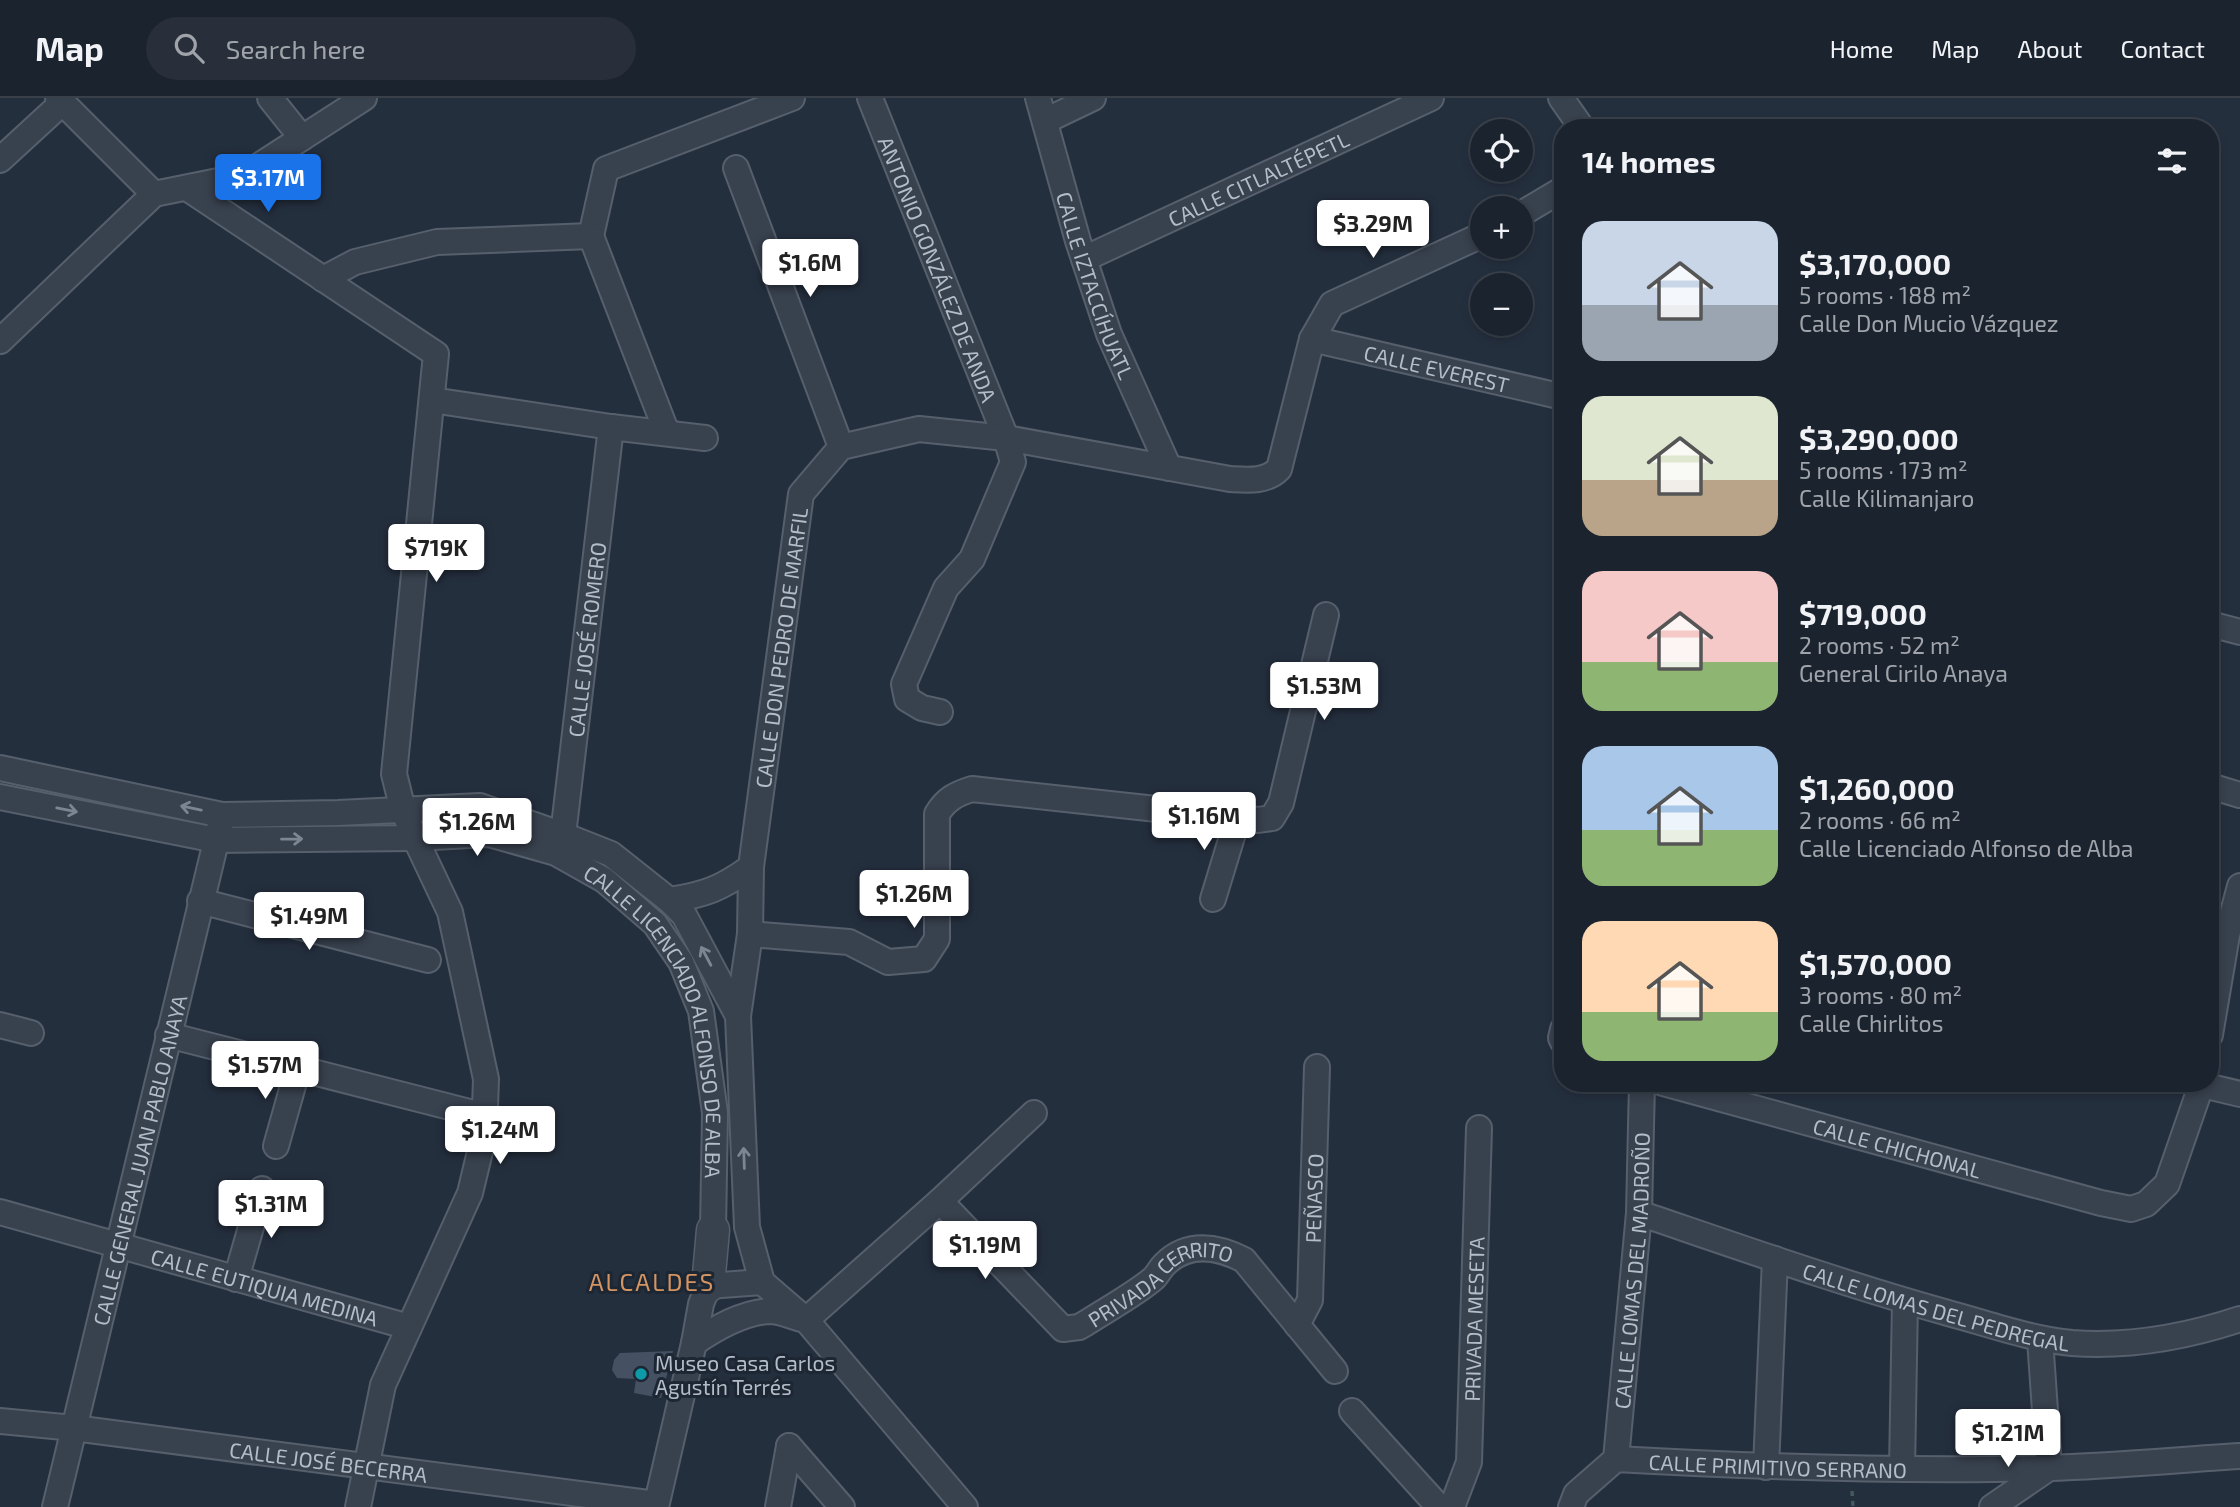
<!DOCTYPE html>
<html lang="en">
<head>
<meta charset="utf-8">
<style>
  :root { --surface:#1b232e; --page:#282f3a; --text:#f1f3f6; --muted:#a0a4aa; --line:#39404a; --accent:#1a73e8 }
  body { margin:0; font-family:"Exo 2",sans-serif; background:var(--page); color:var(--text); height:100vh; display:flex; flex-direction:column; font-size:26px; white-space:nowrap }
  * { box-sizing:border-box; margin:0 }
  p { font-size:23px; color:var(--muted) }
  .icon { flex:none; width:38px; height:38px; fill:none; stroke:currentColor; stroke-width:2; stroke-linecap:round; stroke-linejoin:round }
  .map { position:relative; flex:1; overflow:hidden }
  .side { position:absolute; left:1554px; top:21px; width:665px; height:973px; display:flex; flex-direction:column; background:var(--surface); border-radius:28px; box-shadow:0 4px 10px #0003,0 0 0 2px var(--line) }
  .side>* { flex:none }
  .fabs { position:absolute; left:1470px; top:21px; display:grid; gap:14px }
  .fabs a { display:grid; place-items:center; width:63px; height:63px; border-radius:50%; background:var(--surface); box-shadow:0 4px 10px #0003,0 0 0 2px var(--line); font-size:35px }
  .price { position:absolute; translate:-50% -60px; padding:0 16px; border-radius:7px; background:#fff; color:#222; font-size:23px; line-height:46px; filter:drop-shadow(0 2px 4px #0008) }
  .price::after { content:''; position:absolute; left:50%; top:42px; width:21px; height:16px; margin-left:-10px; background:inherit; clip-path:polygon(0 0,100% 0,50% 100%) }
  .price.selected { background:var(--accent); color:#fff }
  ul { padding:0; list-style:none }
  li { display:flex; align-items:center; gap:21px; height:175px; padding:0 28px }
  li span { display:grid; place-items:center; flex:none; width:196px; height:140px; border-radius:21px; color:#555 }
  li>.icon { margin-inline-start:auto }
  span .icon { width:84px; height:84px; fill:#fffc; stroke-width:1 }
  li b { font-size:30px }
  h2 { display:flex; justify-content:space-between; align-items:center; height:84px; padding:0 28px; font-size:30px }
  header { display:flex; align-items:center; gap:42px; box-sizing:border-box; height:98px; padding:0 35px; background:var(--surface); border-bottom:2px solid var(--line) }
  header strong { font-size:33px }
  nav { display:flex; gap:38px; margin-inline-start:auto; font-size:24px }
  .search { width:490px; height:63px; background:var(--page); display:flex; align-items:center; gap:18px; box-sizing:border-box; padding:0 24px; border-radius:38px; color:var(--muted); font-size:26px }
  .map>svg:first-child { display:block }
  .building { fill:#455162 }
  .lines { fill:none; stroke-linecap:round; stroke-linejoin:round }
  .minor-casing { stroke:#565f6c; stroke-width:28 }
  .tertiary-casing { stroke:#565f6c; stroke-width:35 }
  .path { stroke:#44595c; stroke-width:3.5; stroke-dasharray:5 5; stroke-linecap:butt }
  .minor { stroke:#38414e; stroke-width:24 }
  .tertiary { stroke:#38414e; stroke-width:32 }
  .oneway { stroke:#7c8592 }
  .culture-dot { fill:#0f9aa8; stroke:#1d2633; stroke-width:2.5 }
  .labels { text-anchor:middle; dominant-baseline:central; stroke-width:6; stroke-linejoin:round; paint-order:stroke }
  .street-label { font-size:21px; fill:#b4bcc9; stroke:#1d2633 }
  .poi-label { font-size:21px; fill:#b4bcc9; stroke:#1d2633; text-anchor:start }
  .quarter-label { font-size:24px; letter-spacing:2px; fill:#d59563; stroke:#1d2633 }
</style>
</head>
<body>
<header>
<strong>Map</strong>
<div class="search"><svg class="icon" aria-label="search" viewBox="0 0 24 24"><circle cx="10" cy="10" r="6"/><path d="M15 15l6 6"/></svg>Search here</div>
<nav><a>Home</a><a>Map</a><a>About</a><a>Contact</a></nav>
</header>
<div class="map">
<svg width="2240" height="1409" viewBox="0 0 2240 1409">
  <rect width="100%" height="100%" fill="#242f3e"/>
  <path class="building" d="M673,1253L661,1300L634,1295L636,1281L617,1280L612,1272L614,1262L620,1255Z"/>
  <g class="lines">
    <g class="minor-casing">
      <g id="minor">
        <path d="M58,0L154,96"/>
        <path d="M270,0L302,40"/>
        <path id="s1" d="M870,0L1006,340L1013,364L972,461L946,490L904,586L907,601L922,610L940,614"/>
        <path id="s2" d="M1038,0L1078,143L1109,236L1169,370"/>
        <path d="M1561,0L1582,30"/>
        <path d="M1045,23L1093,0"/>
        <path d="M0,62L62,5"/>
        <path d="M736,70L841,349"/>
        <path d="M187,90L436,256L394,676L403,712L415,740L450,814L486,981L484,1037L470,1095L383,1287L358,1409"/>
        <path d="M1521,116L1563,91"/>
        <path d="M591,138L606,71L792,0"/>
        <path d="M591,138L667,335"/>
        <path id="s3" d="M1084,161L1431,0"/>
        <path d="M323,181L355,164L437,144L591,138"/>
        <path id="s4" d="M1312,241L1563,299"/>
        <path d="M0,243L154,96L243,78L364,0"/>
        <path d="M432,302L611,329L705,340"/>
        <path d="M2210,526L2240,534"/>
        <path d="M0,670L222,717L338,715L480,708L563,737L611,756L669,802L684,817L738,918"/>
        <path d="M2210,688L2240,697"/>
        <path id="s5" d="M0,699L216,742L415,740L489,736L556,755L604,782L655,826L681,864L701,913L715,1015L713,1132"/>
        <path id="s6" d="M557,751L563,737L611,329"/>
        <path d="M1213,801L1238,719"/>
        <path d="M669,802C705,797 722,790 751,769"/>
        <path d="M200,803L428,862"/>
        <path d="M750,836L849,844L888,864L924,861L937,841V716C946,701 956,696 972,691L1258,722L1272,720L1281,705L1326,517"/>
        <path d="M0,927L31,935"/>
        <path d="M1563,931L1561,940L1563,944"/>
        <path d="M168,937L485,1018"/>
        <path d="M2210,937L2227,837L2240,788"/>
        <path id="s7" d="M1663,985L2101,1105L2131,1111L2146,1106L2167,1086L2202,985"/>
        <path d="M2194,985L2240,996"/>
        <path d="M276,1048L298,970"/>
        <path id="s8" d="M940,1103L1063,1231L1079,1229L1086,1225C1106,1212 1137,1195 1154,1180C1158,1176 1160,1171 1164,1167C1187,1143 1217,1148 1244,1162L1335,1273"/>
        <path id="s9" d="M0,1114L409,1229"/>
        <path id="s10" d="M1639,1115C1742,1150 1844,1186 1948,1215C1989,1226 2030,1241 2072,1245C2129,1249 2186,1239 2240,1221"/>
        <path d="M236,1181L262,1091"/>
        <path d="M806,1222L940,1103L1034,1015"/>
        <path id="s11" d="M1297,1227L1310,1202L1317,969"/>
        <path d="M2040,1241L2049,1370"/>
        <path d="M694,1245C716,1230 743,1214 770,1213C780,1213 793,1219 802,1221"/>
        <path d="M1352,1313L1439,1409"/>
        <path id="s12" d="M0,1323L74,1330L656,1406"/>
        <path d="M789,1348L842,1409"/>
        <path id="s13" d="M1616,1361L1639,1115L1642,985"/>
        <path d="M1766,1369L1775,1161"/>
        <path d="M1902,1371L1905,1203"/>
        <path id="s14" d="M55,1409L220,727"/>
        <path d="M656,1409L694,1245L701,1206L708,1188L762,1184"/>
        <path d="M778,1409L789,1348"/>
        <path id="s15" d="M965,1409L806,1222L762,1184L747,1129L738,918L750,836L751,769L801,396L841,349L919,331L1006,340L1230,381C1248,382 1266,384 1279,371L1312,241L1332,206L1482,137"/>
        <path id="s16" d="M1452,1409L1469,1364L1479,1030"/>
        <path id="s17" d="M1571,1409L1576,1396L1616,1361C1760,1369 1904,1374 2048,1370C2112,1368 2176,1362 2240,1358"/>
        <path d="M1992,1409L2049,1370"/>
      </g>
    </g>
    <g class="tertiary-casing">
      <path id="tertiary" d="M708,1188L713,1132"/>
    </g>
    <path class="path" d="M1852,1393L1853,1409"/>
    <use href="#minor" class="minor"/>
    <use href="#tertiary" class="tertiary"/>
  </g>
  <defs><path id="oneway-shaft" d="M-6 0H5M1.5-3L5.5 0L1.5 3" fill="none" stroke-width="1.6" stroke-linecap="round" stroke-linejoin="round" transform="scale(1.75)"/></defs>
  <g class="oneway">
    <use href="#oneway-shaft" transform="translate(191 710) rotate(-168)"/>
    <use href="#oneway-shaft" transform="translate(67 712) rotate(11)"/>
    <use href="#oneway-shaft" transform="translate(292 741) rotate(-1)"/>
    <use href="#oneway-shaft" transform="translate(706 858) rotate(-118)"/>
    <use href="#oneway-shaft" transform="translate(744 1060) rotate(-92)"/>
  </g>
  <circle class="culture-dot" cx="641" cy="1276" r="7"/>
  <g class="labels">
    <g class="street-label">
      <text stroke="none"><textPath href="#s3" startOffset="192">CALLE CITLALTÉPETL</textPath></text>
      <text stroke="none"><textPath href="#s1" startOffset="184">ANTONIO GONZÁLEZ DE ANDA</textPath></text>
      <text stroke="none"><textPath href="#s2" startOffset="196">CALLE IZTACCÍHUATL</textPath></text>
      <text stroke="none"><textPath href="#s4" startOffset="128">CALLE EVEREST</textPath></text>
      <text stroke="none"><textPath href="#s6" startOffset="212">CALLE JOSÉ ROMERO</textPath></text>
      <text stroke="none"><textPath href="#s15" startOffset="943">CALLE DON PEDRO DE MARFIL</textPath></text>
      <text stroke="none"><textPath href="#s5" startOffset="775">CALLE LICENCIADO ALFONSO DE ALBA</textPath></text>
      <text stroke="none"><textPath href="#s7" startOffset="243">CALLE CHICHONAL</textPath></text>
      <text stroke="none"><textPath href="#s14" startOffset="357">CALLE GENERAL JUAN PABLO ANAYA</textPath></text>
      <text stroke="none"><textPath href="#s11" startOffset="130">PEÑASCO</textPath></text>
      <text stroke="none"><textPath href="#s13" startOffset="189">CALLE LOMAS DEL MADROÑO</textPath></text>
      <text stroke="none"><textPath href="#s9" startOffset="275">CALLE EUTIQUIA MEDINA</textPath></text>
      <text stroke="none"><textPath href="#s8" startOffset="290">PRIVADA CERRITO</textPath></text>
      <text stroke="none"><textPath href="#s10" startOffset="312">CALLE LOMAS DEL PEDREGAL</textPath></text>
      <text stroke="none"><textPath href="#s16" startOffset="191">PRIVADA MESETA</textPath></text>
      <text stroke="none"><textPath href="#s12" startOffset="331">CALLE JOSÉ BECERRA</textPath></text>
      <text stroke="none"><textPath href="#s17" startOffset="229">CALLE PRIMITIVO SERRANO</textPath></text>
    </g>
    <g class="poi-label">
      <text x="655" y="1264">Museo Casa Carlos<tspan x="655" dy="24">Agustín Terrés</tspan></text>
    </g>
    <g class="quarter-label">
      <text x="652" y="1183">ALCALDES</text>
    </g>
  </g>
</svg>
<div class="fabs">
<a><svg class="icon" aria-label="locate" viewBox="0 0 24 24"><circle cx="12" cy="12" r="6"/><path d="M12 2v4M12 18v4M2 12h4M18 12h4"/></svg></a>
<a>+</a>
<a>−</a>
</div>
<b class="price selected" style="left:268px;top:116px">$3.17M</b>
<b class="price" style="left:1373px;top:162px">$3.29M</b>
<b class="price" style="left:810px;top:201px">$1.6M</b>
<b class="price" style="left:436px;top:486px">$719K</b>
<b class="price" style="left:1324px;top:624px">$1.53M</b>
<b class="price" style="left:1204px;top:754px">$1.16M</b>
<b class="price" style="left:477px;top:760px">$1.26M</b>
<b class="price" style="left:914px;top:832px">$1.26M</b>
<b class="price" style="left:309px;top:854px">$1.49M</b>
<b class="price" style="left:265px;top:1003px">$1.57M</b>
<b class="price" style="left:500px;top:1068px">$1.24M</b>
<b class="price" style="left:271px;top:1142px">$1.31M</b>
<b class="price" style="left:985px;top:1183px">$1.19M</b>
<b class="price" style="left:2008px;top:1371px">$1.21M</b>
<section class="side">
<h2>14 homes<svg class="icon" aria-label="filters" viewBox="0 0 24 24"><path d="M4 7h16M4 17h16"/><circle cx="9" cy="7" r="2"/><circle cx="15" cy="17" r="2"/></svg></h2>
<ul>
<li><span style="background:linear-gradient(#c9d6e8 60%,#9aa5b1 0)"><svg class="icon" aria-label="home" viewBox="0 0 24 24"><path d="M3 11l9-7 9 7M6 9v11h12V9"/></svg></span><div><b>$3,170,000</b><p>5 rooms · 188 m²</p><p>Calle Don Mucio Vázquez</p></div></li>
<li><span style="background:linear-gradient(#dfe7d0 60%,#b9a48a 0)"><svg class="icon" aria-label="home" viewBox="0 0 24 24"><path d="M3 11l9-7 9 7M6 9v11h12V9"/></svg></span><div><b>$3,290,000</b><p>5 rooms · 173 m²</p><p>Calle Kilimanjaro</p></div></li>
<li><span style="background:linear-gradient(#f6c9c9 65%,#8fb573 0)"><svg class="icon" aria-label="home" viewBox="0 0 24 24"><path d="M3 11l9-7 9 7M6 9v11h12V9"/></svg></span><div><b>$719,000</b><p>2 rooms · 52 m²</p><p>General Cirilo Anaya</p></div></li>
<li><span style="background:linear-gradient(#a9c7e8 60%,#8fb573 0)"><svg class="icon" aria-label="home" viewBox="0 0 24 24"><path d="M3 11l9-7 9 7M6 9v11h12V9"/></svg></span><div><b>$1,260,000</b><p>2 rooms · 66 m²</p><p>Calle Licenciado Alfonso de Alba</p></div></li>
<li><span style="background:linear-gradient(#ffd9b3 65%,#8fb573 0)"><svg class="icon" aria-label="home" viewBox="0 0 24 24"><path d="M3 11l9-7 9 7M6 9v11h12V9"/></svg></span><div><b>$1,570,000</b><p>3 rooms · 80 m²</p><p>Calle Chirlitos</p></div></li>
</ul>
</section>
</div>
</body>
</html>
